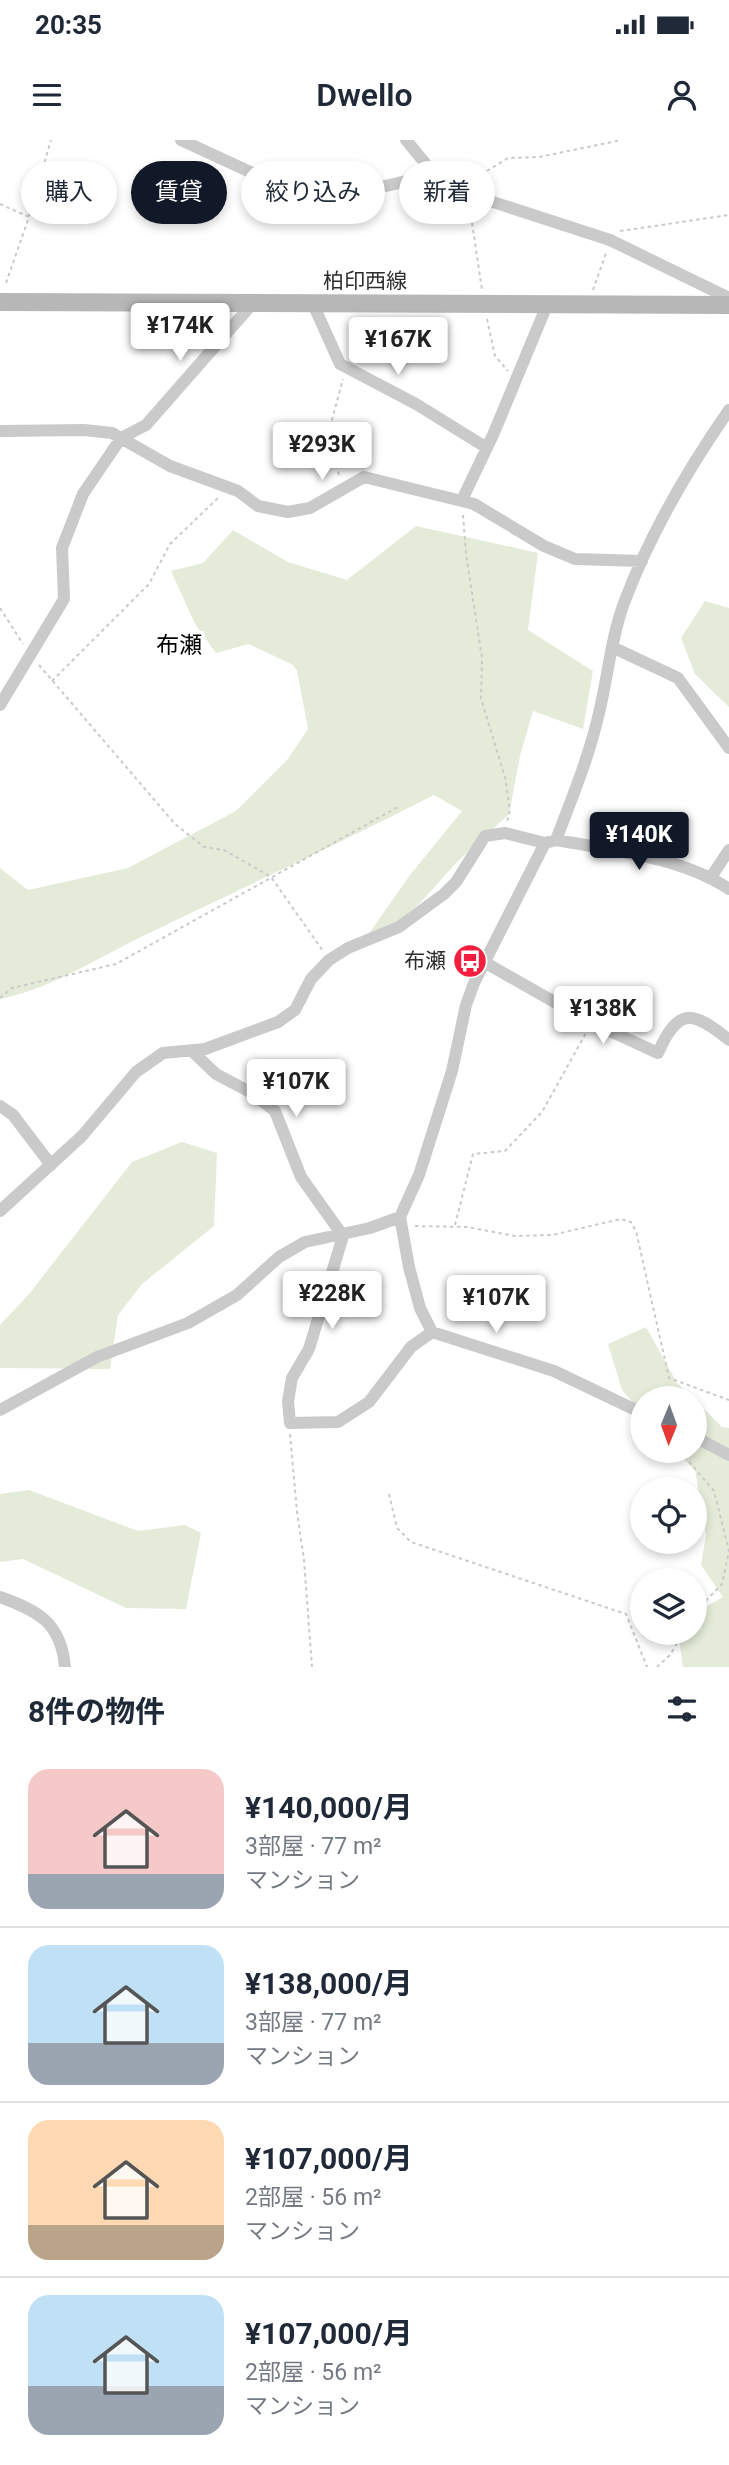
<!DOCTYPE html>
<html lang="ja">
<head>
<meta charset="utf-8">
<style>
  :root { --surface:#fff; --page:#f2f2f3; --text:#1f2937; --muted:#747a83; --line:#e0e1e3; --accent:#111827 }
  body { margin:0; font-family:Roboto,"Noto Sans JP",sans-serif; background:var(--page); color:var(--text); height:100vh; display:flex; flex-direction:column; font-size:26px; white-space:nowrap }
  * { box-sizing:border-box; margin:0 }
  p { font-size:23px; color:var(--muted) }
  .icon { flex:none; width:38px; height:38px; fill:none; stroke:currentColor; stroke-width:2; stroke-linecap:round; stroke-linejoin:round }
  .map { position:relative; height:1527px; overflow:hidden }
  .details { display:flex; flex-direction:column; background:var(--surface); flex:1 }
  .details>* { flex:none }
  .banner { position:absolute; left:21px; top:21px; width:688px; height:63px; display:flex; gap:14px }
  .needle { width:46px; rotate:181deg }
  .buttons { position:absolute; left:630px; top:1246px; display:grid; gap:14px }
  .buttons a { display:grid; place-items:center; width:77px; height:77px; border-radius:50%; background:var(--surface); box-shadow:0 4px 10px #0003; font-size:35px }
  .price { position:absolute; translate:-50% -60px; padding:0 16px; border-radius:7px; background:#fff; color:#222; font-size:23px; line-height:46px; filter:drop-shadow(0 2px 4px #0008) }
  .price::after { content:''; position:absolute; left:50%; top:42px; width:21px; height:16px; margin-left:-10px; background:inherit; clip-path:polygon(0 0,100% 0,50% 100%) }
  .price.on { background:var(--accent); color:#fff }
  ul { padding:0; list-style:none }
  li { display:flex; align-items:center; gap:21px; height:175px; padding:0 28px }
  li+li { border-top:2px solid var(--line) }
  li span { display:grid; place-items:center; flex:none; width:196px; height:140px; border-radius:21px; color:#555 }
  li>.icon { margin-inline-start:auto }
  span .icon { width:84px; height:84px; fill:#fffc; stroke-width:1 }
  li b { font-size:30px }
  h2 { display:flex; justify-content:space-between; align-items:center; height:84px; padding:0 28px; font-size:30px }
  .chip { padding:0 24px; border-radius:32px; background:var(--surface); box-shadow:0 4px 10px #0003; font-size:24px; line-height:63px }
  .chip.on { background:var(--accent); color:#fff }
  .status { display:flex; justify-content:space-between; align-items:center; height:49px; padding:0 35px; background:var(--surface); direction:ltr }
  .status svg { height:19px; fill:currentColor }
  header { display:flex; justify-content:space-between; align-items:center; height:91px; padding:0 28px; background:var(--surface); font-size:32px; font-weight:600 }
  .map>svg:first-child { display:block }
  .green { fill:#e4ecd9 }
  .lines { fill:none; stroke-linecap:round; stroke-linejoin:round }
  .path { stroke:#cacaca; stroke-width:2; stroke-dasharray:3.5 3.5; stroke-linecap:butt }
  .street { stroke:#cacaca; stroke-width:12 }
  .secondary { stroke:#b7b7b7; stroke-width:18 }
  .labels { text-anchor:middle; dominant-baseline:central; stroke-width:7; stroke-linejoin:round; paint-order:stroke }
  .street-label { font-size:21px; fill:#2d2d2d; stroke:#fff }
  .poi-label { font-size:21px; fill:#2d2d2d; stroke:#fff; text-anchor:end }
  .neighbourhood-label { font-size:23px; fill:#000; stroke:#fff }
</style>
</head>
<body>
<div class="status"><b>20:35</b><svg viewBox="0 0 49 12"><path d="M0 12V9h3v3zM5 12V6h3v6zM10 12V3h3v9zM15 12V0h3v12zM26 1h20v11H26zM47 4h2v5h-2z"/></svg></div>
<header><svg class="icon" aria-label="menu" viewBox="0 0 24 24"><path d="M4 6h16M4 12h16M4 18h16"/></svg>Dwello<svg class="icon" aria-label="person" viewBox="0 0 24 24"><circle cx="12" cy="8" r="4"/><path d="M4 21q1-7 8-7t8 7"/></svg></header>
<div class="map">
<svg width="729" height="1527" viewBox="0 0 729 1527">
  <rect width="100%" height="100%" fill="#fff"/>
  <path class="green" d="M416,386L538,413L528,490L593,531L583,589L533,571L520,616L509,674L459,720L419,764L375,801L368,795L410,735L462,671L434,655C337,705 239,749 141,797C98,818 48,850 0,859V728L28,750L128,728L236,671L287,620L308,589L297,531L293,525L249,504L216,513L195,484L171,431L203,423L233,390L288,422L347,440Z
    M705,461L729,468V567L695,534L681,498Z
    M182,1002L217,1013L214,1086L142,1144L118,1175L110,1229L0,1228V1185L29,1154L132,1022Z
    M646,1187L677,1243L693,1258H642V1273L622,1250L608,1204Z
    M695,1260L722,1287L729,1288V1527H683L678,1493H695V1473L723,1457L701,1425L706,1395L695,1330L675,1311H695Z
    M29,1350L138,1391L185,1385L201,1393L186,1469L126,1468L23,1419L0,1422V1354Z"/>
  <g class="lines">
    <path class="path" d="M469,42L508,18L539,17L622,0
      M0,64L29,77L5,146
      M470,69L482,150
      M29,76L51,0
      M620,91L729,75
      M593,150L606,113
      M487,179L495,216L508,231
      M339,335L329,291L343,239
      M463,375L466,414L482,518L481,559L505,637L510,670L507,682
      M0,468L23,504
      M39,525L175,684L204,707L224,710L271,737L323,811
      M52,541L149,444L170,404L218,358
      M0,858L12,848L116,824L398,667
      M455,1085L473,1014L505,1011L542,972L586,893
      M415,1086L467,1087L515,1096L552,1095L621,1079L631,1082L636,1091L669,1238L729,1260
      M290,1294L297,1372L304,1420L312,1527
      M680,1311L714,1351L729,1411L722,1444L695,1472
      M389,1354L397,1388L411,1402L626,1474L647,1527
      M657,1527L670,1515L683,1493"/>
    <path class="street" d="M181,0L285,48C336,61 385,47 434,34
      M406,0L434,34L456,50L610,100L729,158
      M313,164L340,224L416,264L487,308
      M0,291L84,290L112,293L170,326L238,351L258,366L288,372L310,368L364,337L474,364L544,406L575,419L642,421
      M462,360L493,295L547,165
      M612,507L678,538L729,608
      M0,565L64,459L62,408L83,354L121,298L146,285L253,163
      M556,700C612,710 681,717 729,749
      M711,737L729,710
      M484,822L586,880L658,913C678,867 693,870 729,900
      M193,912L216,934L252,953L275,971L301,1037L343,1096L309,1209L292,1238L288,1261L290,1283L338,1282L369,1262L411,1207L432,1192
      M0,966L13,975L51,1025
      M0,1071L82,996L136,932L163,913L205,909L278,882L295,870L311,839L329,820L348,808L399,787L444,754L456,742L485,696L505,693L545,703
      M400,1077L409,1127L420,1168L432,1192L554,1231L642,1273
      M0,1270L97,1217L188,1183L237,1155L279,1117L305,1102L370,1088L400,1077L419,1035L452,931L466,865L474,843L545,703L556,700C572,658 589,617 599,573C608,536 611,498 624,463C649,396 688,329 729,270
      M695,1297L729,1315
      M0,1457C39,1471 61,1483 65,1527"/>
    <path class="secondary" d="M0,162L729,165"/>
  </g>
  <defs>
    <g id="bus-disc" transform="scale(1.75)"><circle r="9.5" fill="#f41e3e" stroke="#fff"/><path d="M-5-6H5V4H4V6H2V4H-2V6H-4V4H-5ZM-3.5-4V0h7V-4ZM-3.5 1.2v1.5H-2V1.2ZM2 1.2v1.5H3.5V1.2Z" fill="#fff"/></g>
  </defs>
  <g fill-rule="evenodd">
    <use href="#bus-disc" x="470" y="821"/>
  </g>
  <g class="labels">
    <g class="street-label">
      <text x="365" y="141">柏印西線</text>
    </g>
    <g class="poi-label">
      <text x="446" y="821">布瀬</text>
    </g>
    <g class="neighbourhood-label">
      <text x="179" y="505">布瀬</text>
    </g>
  </g>
</svg>
<div class="buttons">
<a><svg class="needle" viewBox="-14 -14 28 28"><path d="M0-13l5 13h-10z" fill="#e53935"/><path d="M0 13l5-13h-10z" fill="#747a83"/></svg></a>
<a><svg class="icon" aria-label="locate" viewBox="0 0 24 24"><circle cx="12" cy="12" r="6"/><path d="M12 2v4M12 18v4M2 12h4M18 12h4"/></svg></a>
<a><svg class="icon" aria-label="layers" viewBox="0 0 24 24"><path d="M12 4l9 5-9 5-9-5zM3 14l9 5 9-5"/></svg></a>
</div>
<b class="price" style="left:180px;top:223px">¥174K</b>
<b class="price" style="left:398px;top:237px">¥167K</b>
<b class="price" style="left:322px;top:342px">¥293K</b>
<b class="price on" style="left:639px;top:732px">¥140K</b>
<b class="price" style="left:603px;top:906px">¥138K</b>
<b class="price" style="left:296px;top:979px">¥107K</b>
<b class="price" style="left:332px;top:1191px">¥228K</b>
<b class="price" style="left:496px;top:1195px">¥107K</b>
<div class="banner">
<a class="chip">購入</a>
<a class="chip on">賃貸</a>
<a class="chip">絞り込み</a>
<a class="chip">新着</a>
</div>
</div>
<section class="details">
<h2>8件の物件<svg class="icon" aria-label="filters" viewBox="0 0 24 24"><path d="M4 7h16M4 17h16"/><circle cx="9" cy="7" r="2"/><circle cx="15" cy="17" r="2"/></svg></h2>
<ul>
<li><span style="background:linear-gradient(#f6c9c9 75%,#9aa5b1 0)"><svg class="icon" aria-label="home" viewBox="0 0 24 24"><path d="M3 11l9-7 9 7M6 9v11h12V9"/></svg></span><div><b>¥140,000/月</b><p>3部屋 · 77 m²</p><p>マンション</p></div></li>
<li><span style="background:linear-gradient(#bfe0f5 70%,#9aa5b1 0)"><svg class="icon" aria-label="home" viewBox="0 0 24 24"><path d="M3 11l9-7 9 7M6 9v11h12V9"/></svg></span><div><b>¥138,000/月</b><p>3部屋 · 77 m²</p><p>マンション</p></div></li>
<li><span style="background:linear-gradient(#ffd9b3 75%,#b9a48a 0)"><svg class="icon" aria-label="home" viewBox="0 0 24 24"><path d="M3 11l9-7 9 7M6 9v11h12V9"/></svg></span><div><b>¥107,000/月</b><p>2部屋 · 56 m²</p><p>マンション</p></div></li>
<li><span style="background:linear-gradient(#bfe0f5 65%,#9aa5b1 0)"><svg class="icon" aria-label="home" viewBox="0 0 24 24"><path d="M3 11l9-7 9 7M6 9v11h12V9"/></svg></span><div><b>¥107,000/月</b><p>2部屋 · 56 m²</p><p>マンション</p></div></li>
</ul>
</section>
</body>
</html>
